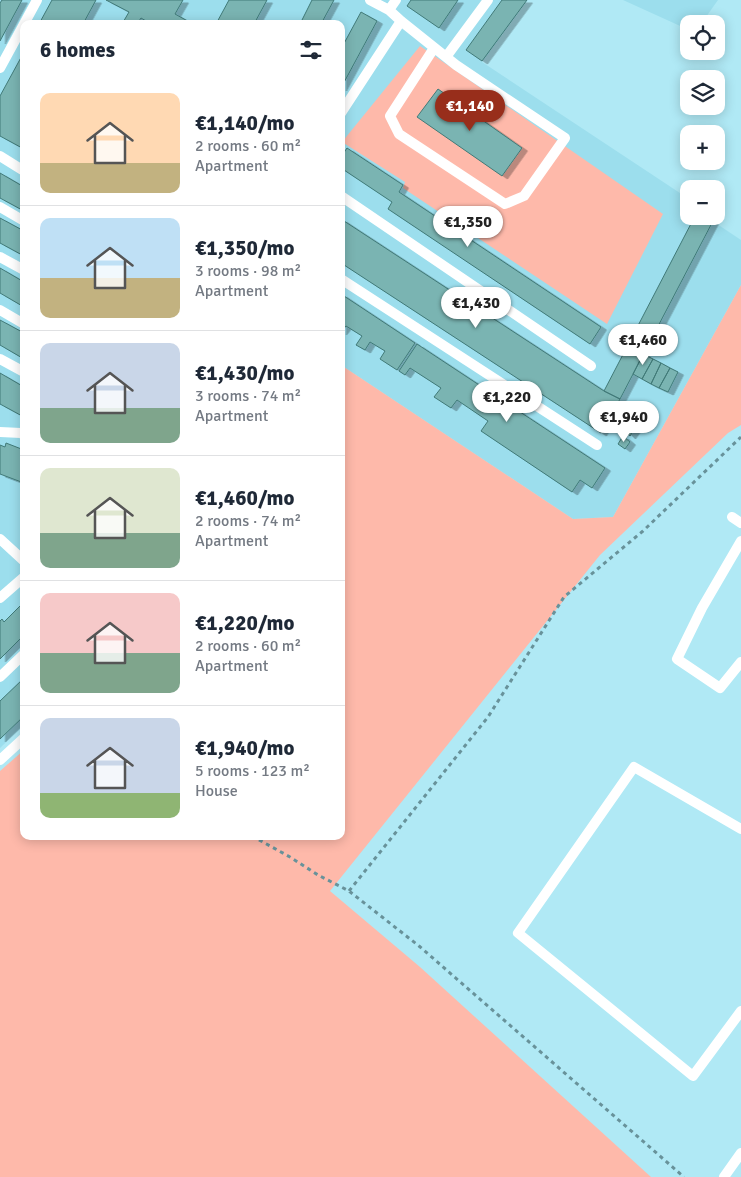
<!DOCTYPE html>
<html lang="en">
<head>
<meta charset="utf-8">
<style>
  :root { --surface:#fff; --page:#f2f2f3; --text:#1f2937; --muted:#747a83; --line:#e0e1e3; --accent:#982e1b }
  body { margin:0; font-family:Signika,sans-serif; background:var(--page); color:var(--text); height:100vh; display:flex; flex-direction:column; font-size:19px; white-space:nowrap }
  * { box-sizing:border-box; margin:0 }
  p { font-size:16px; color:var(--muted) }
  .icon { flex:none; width:28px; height:28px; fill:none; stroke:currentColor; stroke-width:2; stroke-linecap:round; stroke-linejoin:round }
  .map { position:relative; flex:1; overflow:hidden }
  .details { position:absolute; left:20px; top:20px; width:325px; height:820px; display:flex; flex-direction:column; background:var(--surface); border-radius:10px; box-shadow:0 2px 12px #0003 }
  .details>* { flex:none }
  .fabs { position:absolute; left:680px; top:15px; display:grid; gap:10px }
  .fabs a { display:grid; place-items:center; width:45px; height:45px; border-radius:10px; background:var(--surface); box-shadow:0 2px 12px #0003; font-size:25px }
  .price { position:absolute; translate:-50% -42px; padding:0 11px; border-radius:18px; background:#fff; color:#222; font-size:16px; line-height:32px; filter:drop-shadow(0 1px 2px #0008) }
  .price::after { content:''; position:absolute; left:50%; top:30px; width:15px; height:11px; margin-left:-8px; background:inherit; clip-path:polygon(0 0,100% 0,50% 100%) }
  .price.on { background:var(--accent); color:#fff }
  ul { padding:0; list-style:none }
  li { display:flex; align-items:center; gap:15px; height:125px; padding:0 20px }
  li+li { border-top:1px solid var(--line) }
  li span { display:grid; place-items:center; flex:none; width:140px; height:100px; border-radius:10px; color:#555 }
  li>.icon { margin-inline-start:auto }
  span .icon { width:60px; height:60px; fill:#fffc; stroke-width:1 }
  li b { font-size:21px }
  h2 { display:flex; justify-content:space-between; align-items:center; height:60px; padding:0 20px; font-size:21px }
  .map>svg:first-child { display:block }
  .built { fill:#9cdeed }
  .green { fill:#feb9aa }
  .building { fill:#7ab4b2; stroke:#417a78; filter:url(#shadow) }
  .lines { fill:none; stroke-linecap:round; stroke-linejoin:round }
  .path { stroke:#68929a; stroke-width:3; stroke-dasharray:4 4; stroke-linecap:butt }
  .lane { stroke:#fff; stroke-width:10 }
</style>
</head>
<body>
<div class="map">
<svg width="741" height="1177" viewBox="0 0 741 1177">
  <defs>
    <filter id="shadow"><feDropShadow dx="5.5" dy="3" stdDeviation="0" flood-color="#0004"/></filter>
  </defs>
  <rect width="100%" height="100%" fill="#b0e9f5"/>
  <path class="built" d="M0,0H527L482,62L689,199V216H705L741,240V285L613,517L573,519L341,365V24H24V725L0,748Z
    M623,0H718L701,24H689V30Z"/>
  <path class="green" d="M420,46L663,214L607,324L403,188L405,182L342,142Z
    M741,285V425L728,433L600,555L330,891L420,967L651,1177H0V771L24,750V836H341V365L573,519L613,517Z"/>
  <path class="building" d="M2,0H22L0,41V3Z
    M52,0H96L83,24H39Z
    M106,0H183L175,14L193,24H151L141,18L137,24H122L129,12Z
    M229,0H267L254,24H216Z
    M312,0H334L321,24H300Z
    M411,0H458L439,28L407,6Z
    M502,0H527L482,61L466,50Z
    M361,12L377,21L341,88V49Z
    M24,52V149L0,136V96Z
    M438,89L522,148L502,176L417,117Z
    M347,148L403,185L399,192L601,327L590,344L388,209L392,202L341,168V157Z
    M0,173L24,187V211L0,198Z
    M695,216H705L713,221L620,399L604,391Z
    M0,218L24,231V256L0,243Z
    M341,219L604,391L620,399L601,433L341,263Z
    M0,268L24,282V307L0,293Z
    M341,294L415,343L397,370L380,359L385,351L370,342L365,350L356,345L362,336L346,326L341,332Z
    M0,320L24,333V359L0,345Z
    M417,344L605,468L592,488L580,480L572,492L481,431L488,421L457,400L451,408L434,397L441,388L410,368L405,375L399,371Z
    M643,354L653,359L642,379L633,374Z
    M653,359L661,363L651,384L642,379Z
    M661,363L670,368L659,388L651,384Z
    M670,368L678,372L668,392L659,388Z
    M0,373L24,387V417L0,404Z
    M631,426L635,429L630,436L626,432Z
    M623,436L630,442L625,449L618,444Z
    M6,443L24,450V483L0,474V445L5,447Z
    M24,602V635L0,659V621L2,619L4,622Z
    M24,678V716L0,739V701Z"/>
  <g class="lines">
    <path class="path" d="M252,836L290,857L318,875L349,891L419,946L684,1177
      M349,891L488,717L564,597L643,531L741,437"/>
    <path class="lane" d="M370,0L389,10L401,21L456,65L565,138L524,196L505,204L399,134L390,116L434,48
      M389,10L396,0
      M24,24L37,0
      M446,57L488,0
      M0,68L24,24
      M341,113L401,21
      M0,156L24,171
      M341,196L591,366
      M0,207L24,221
      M0,257L24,270
      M341,279L597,445
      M0,310L24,324
      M0,359L24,372
      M0,432L21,433L24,435
      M732,517L741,523
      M0,539L24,561
      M741,541L702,608L677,659L720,688L741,662
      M0,598L24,577
      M0,677L24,654
      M0,760L24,738
      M741,829L634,767L518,933L693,1076L741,1011
      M724,1177L741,1153"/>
  </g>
</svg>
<div class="fabs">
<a><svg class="icon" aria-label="locate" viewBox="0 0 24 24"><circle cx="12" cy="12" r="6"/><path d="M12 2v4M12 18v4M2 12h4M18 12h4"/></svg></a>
<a><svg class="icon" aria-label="layers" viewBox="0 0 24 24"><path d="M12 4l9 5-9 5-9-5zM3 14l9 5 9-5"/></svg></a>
<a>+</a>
<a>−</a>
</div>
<b class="price on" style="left:470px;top:132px">€1,140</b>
<b class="price" style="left:468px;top:248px">€1,350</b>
<b class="price" style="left:476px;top:329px">€1,430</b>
<b class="price" style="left:643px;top:366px">€1,460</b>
<b class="price" style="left:507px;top:423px">€1,220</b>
<b class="price" style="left:624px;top:443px">€1,940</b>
<section class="details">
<h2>6 homes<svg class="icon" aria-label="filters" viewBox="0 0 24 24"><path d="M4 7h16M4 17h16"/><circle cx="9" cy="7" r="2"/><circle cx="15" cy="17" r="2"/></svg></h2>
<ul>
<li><span style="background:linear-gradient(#ffd9b3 70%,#c2b280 0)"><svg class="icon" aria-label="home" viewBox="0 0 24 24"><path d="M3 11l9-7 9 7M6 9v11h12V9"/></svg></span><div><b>€1,140/mo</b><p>2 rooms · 60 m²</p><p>Apartment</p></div></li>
<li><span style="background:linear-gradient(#bfe0f5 60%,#c2b280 0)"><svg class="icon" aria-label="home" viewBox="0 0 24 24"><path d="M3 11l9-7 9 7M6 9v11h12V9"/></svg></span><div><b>€1,350/mo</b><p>3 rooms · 98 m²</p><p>Apartment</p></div></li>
<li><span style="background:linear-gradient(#c9d6e8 65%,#7fa58c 0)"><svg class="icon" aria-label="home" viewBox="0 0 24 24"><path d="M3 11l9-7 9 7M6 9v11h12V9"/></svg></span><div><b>€1,430/mo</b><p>3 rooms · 74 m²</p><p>Apartment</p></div></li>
<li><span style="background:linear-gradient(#dfe7d0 65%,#7fa58c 0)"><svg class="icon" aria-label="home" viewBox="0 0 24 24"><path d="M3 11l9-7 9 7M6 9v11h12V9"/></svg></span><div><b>€1,460/mo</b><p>2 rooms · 74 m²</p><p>Apartment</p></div></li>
<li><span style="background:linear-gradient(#f6c9c9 60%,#7fa58c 0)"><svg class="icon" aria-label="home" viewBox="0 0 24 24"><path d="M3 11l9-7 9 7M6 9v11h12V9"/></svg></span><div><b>€1,220/mo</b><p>2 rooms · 60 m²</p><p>Apartment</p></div></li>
<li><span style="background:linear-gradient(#c9d6e8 75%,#8fb573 0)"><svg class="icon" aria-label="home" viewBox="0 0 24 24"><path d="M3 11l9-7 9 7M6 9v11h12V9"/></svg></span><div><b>€1,940/mo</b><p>5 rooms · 123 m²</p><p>House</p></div></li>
</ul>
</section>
</div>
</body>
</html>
